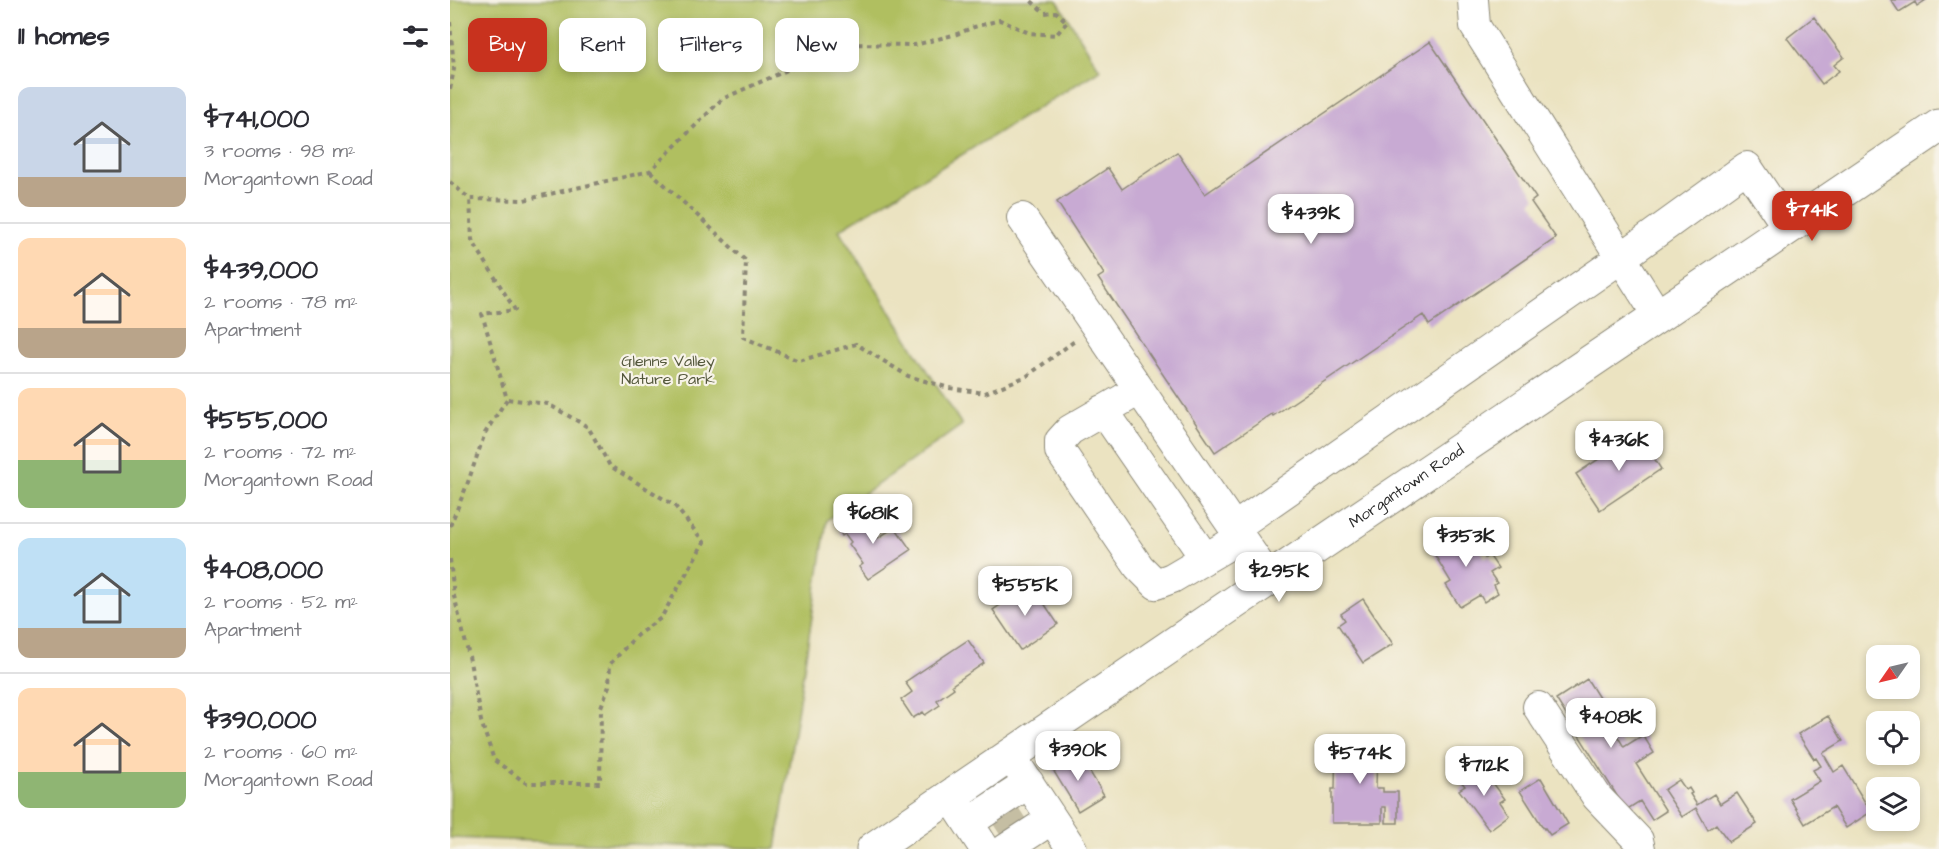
<!DOCTYPE html>
<html lang="en">
<head>
<meta charset="utf-8">
<style>
  :root { --surface:#fff; --page:#f2f2f3; --text:#2b2b33; --muted:#7c7c81; --line:#e1e1e2; --accent:#c8321e }
  body { margin:0; font-family:"Architects Daughter",sans-serif; background:var(--page); color:var(--text); height:100vh; display:flex; flex-direction:column; font-size:22px; white-space:nowrap }
  * { box-sizing:border-box; margin:0 }
  p { font-size:20px; color:var(--muted) }
  .icon { flex:none; width:33px; height:33px; fill:none; stroke:currentColor; stroke-width:2; stroke-linecap:round; stroke-linejoin:round }
  .map { position:relative; flex:1; overflow:hidden }
  .panel { display:flex; flex-direction:column; background:var(--surface); width:450px }
  .panel>* { flex:none }
  .guide { position:absolute; left:18px; top:18px; width:570px; height:54px; display:flex; gap:12px }
  .needle { width:39px; rotate:236deg }
  .controls { position:absolute; left:1416px; top:645px; display:grid; gap:12px }
  .controls a { display:grid; place-items:center; width:54px; height:54px; border-radius:12px; background:var(--surface); box-shadow:0 3px 9px #0003; font-size:30px }
  .price { position:absolute; translate:-50% -51px; padding:0 14px; border-radius:12px; background:#fff; color:#222; font-size:20px; line-height:39px; filter:drop-shadow(0 2px 3px #0008) }
  .price::after { content:''; position:absolute; left:50%; top:36px; width:18px; height:14px; margin-left:-9px; background:inherit; clip-path:polygon(0 0,100% 0,50% 100%) }
  .price.current { background:var(--accent); color:#fff }
  ul { padding:0; list-style:none }
  li { display:flex; align-items:center; gap:18px; height:150px; padding:0 18px }
  li+li { border-top:2px solid var(--line) }
  li span { display:grid; place-items:center; flex:none; width:168px; height:120px; border-radius:12px; color:#555 }
  li>.icon { margin-inline-start:auto }
  span .icon { width:72px; height:72px; fill:#fffc; stroke-width:1 }
  li b { font-size:26px }
  h2 { display:flex; justify-content:space-between; align-items:center; height:72px; padding:0 18px; font-size:26px }
  .pill { padding:0 21px; border-radius:12px; background:var(--surface); box-shadow:0 3px 9px #0003; font-size:21px; line-height:54px }
  .pill.current { background:var(--accent); color:#fff }
  main { display:flex; flex:1; min-height:0 }
  .map>svg:first-child { display:block }
  .green { fill:#b0bf61; stroke:#6e7546; stroke-width:1.5 }
  .building { fill:#c8aad3 }
  .lines { fill:none; stroke-linecap:round; stroke-linejoin:round }
  .minor-tunnel { stroke:#c5bea3; stroke-width:30; stroke-dasharray:30 15; stroke-linecap:butt }
  .minor-casing { stroke:#8b8776; stroke-width:32 }
  .major-casing { stroke:#8b8776; stroke-width:35 }
  .path { stroke:#8b8776; stroke-width:4; stroke-dasharray:4.5 4.5; stroke-linecap:butt }
  .minor { stroke:#fff; stroke-width:30 }
  .major { stroke:#fff; stroke-width:33 }
  .labels { text-anchor:middle; dominant-baseline:central; stroke-width:4.5; stroke-linejoin:round; paint-order:stroke }
  .park-label { font-size:16px; fill:#53573b; stroke:#f7f3e8 }
  .street-label { font-size:16px; fill:#2b2b2b; stroke:#f7f3e8 }
</style>
</head>
<body>
<main>
<section class="panel">
<h2>11 homes<svg class="icon" aria-label="filters" viewBox="0 0 24 24"><path d="M4 7h16M4 17h16"/><circle cx="9" cy="7" r="2"/><circle cx="15" cy="17" r="2"/></svg></h2>
<ul>
<li><span style="background:linear-gradient(#c9d6e8 75%,#b9a48a 0)"><svg class="icon" aria-label="home" viewBox="0 0 24 24"><path d="M3 11l9-7 9 7M6 9v11h12V9"/></svg></span><div><b>$741,000</b><p>3 rooms · 98 m²</p><p>Morgantown Road</p></div></li>
<li><span style="background:linear-gradient(#ffd9b3 75%,#b9a48a 0)"><svg class="icon" aria-label="home" viewBox="0 0 24 24"><path d="M3 11l9-7 9 7M6 9v11h12V9"/></svg></span><div><b>$439,000</b><p>2 rooms · 78 m²</p><p>Apartment</p></div></li>
<li><span style="background:linear-gradient(#ffd9b3 60%,#8fb573 0)"><svg class="icon" aria-label="home" viewBox="0 0 24 24"><path d="M3 11l9-7 9 7M6 9v11h12V9"/></svg></span><div><b>$555,000</b><p>2 rooms · 72 m²</p><p>Morgantown Road</p></div></li>
<li><span style="background:linear-gradient(#bfe0f5 75%,#b9a48a 0)"><svg class="icon" aria-label="home" viewBox="0 0 24 24"><path d="M3 11l9-7 9 7M6 9v11h12V9"/></svg></span><div><b>$408,000</b><p>2 rooms · 52 m²</p><p>Apartment</p></div></li>
<li><span style="background:linear-gradient(#ffd9b3 70%,#8fb573 0)"><svg class="icon" aria-label="home" viewBox="0 0 24 24"><path d="M3 11l9-7 9 7M6 9v11h12V9"/></svg></span><div><b>$390,000</b><p>2 rooms · 60 m²</p><p>Morgantown Road</p></div></li>
</ul>
</section>
<div class="map">
<svg width="1489" height="849" viewBox="0 0 1489 849">
  <rect width="100%" height="100%" fill="#f7f3e8"/>
  <filter id="ink" filterUnits="userSpaceOnUse"><feTurbulence type="fractalNoise" baseFrequency=".0167" numOctaves="2"/><feDisplacementMap in="SourceGraphic" scale="12" xChannelSelector="R" yChannelSelector="G"/><feConvolveMatrix kernelMatrix="1 2 1 2 8 2 1 2 1" color-interpolation-filters="sRGB"/></filter>
  <filter id="wash" filterUnits="userSpaceOnUse"><feTurbulence type="fractalNoise" baseFrequency=".008" numOctaves="4" result="noise"/><feDisplacementMap in="SourceGraphic" scale="24" xChannelSelector="R" yChannelSelector="G"/><feGaussianBlur stdDeviation="1.35" result="paint"/><feColorMatrix in="noise" values="0 0 0 0 0 0 0 0 0 0 0 0 0 0 0 0 0 1.4 0 .05"/><feComposite in="paint" operator="in"/></filter>
  <g filter="url(#wash)">
    <rect width="100%" height="100%" fill="#ebe3c1"/>
    <path class="green" d="M0,0H607L650,70L389,230L512,425L377,520L326,849L0,838Z"/>
    <g id="blocks">
      <path class="building" d="M1441,0H1476L1467,6L1465,2L1449,12Z
        M1364,17L1394,57L1384,65L1389,71L1372,84L1337,38Z
        M980,42L1086,198L1081,202L1106,238L979,325L973,315L823,416L822,414L765,452L648,278L654,274L607,202L658,168L672,189L727,152L755,194Z
        M1188,433L1211,469L1150,510L1126,474Z
        M408,512L428,538L445,527L461,550L418,579L409,567L413,564L399,544L401,542L395,534L392,536L389,530L391,529L388,525Z
        M1013,527L1027,550L1030,548L1035,558L1039,555L1048,568L1040,573L1047,583L1044,585L1048,593L1034,602L1030,595L1010,607L996,585L1001,582L980,547Z
        M581,584L608,624L570,650L543,610Z
        M913,599L943,644L913,663L888,625L895,620L891,614Z
        M518,640L534,663L502,685L504,688L487,700L490,705L475,715L473,712L463,718L451,700L462,692L455,682Z
        M1137,679L1156,709L1152,711L1174,747L1193,735L1204,753L1186,764L1216,811L1202,820L1190,801L1176,810L1106,699Z
        M1378,716L1393,741L1373,753L1384,772L1393,766L1421,812L1396,828L1383,807L1355,824L1340,799L1370,781L1363,770L1371,766L1366,758L1364,759L1348,734Z
        M886,737H925L924,747H927L926,788H933V792H948V823H936V807H932V823H882V789H885Z
        M629,754L654,795L628,811L603,770Z
        M1029,764L1055,799L1050,802L1059,815L1039,830L1009,790L1015,786L1009,779Z
        M1091,778L1118,824L1100,835L1095,828L1094,829L1070,791Z
        M1229,780L1236,790L1239,788L1242,793L1240,794L1247,805L1264,794L1270,804L1287,793L1307,824L1279,842L1266,824L1258,830L1246,808L1232,817L1214,790Z"/>
    </g>
  </g>
  <g filter="url(#ink)">
    <use href="#blocks" fill-opacity="0" stroke="#8b8776" stroke-width="1.5"/>
    <g class="lines">
      <path class="minor-tunnel" d="M552,810L565,830"/>
      <g class="minor-casing">
        <path id="minor" d="M1023,0L1025,26L1208,316
          M572,218L819,579
          M689,390L620,430L610,441V451L689,567L706,584L722,578L790,538
          M653,410L755,558
          M784,528L1171,258L1297,167L1338,228
          M1088,707L1147,797L1188,840L1190,849
          M560,755L622,849
          M507,806L535,849
          M518,823L579,783
          M556,849L602,819"/>
      </g>
      <g class="major-casing">
        <g id="major">
          <path id="s1" d="M423,849L819,579L1489,126"/>
        </g>
      </g>
      <path class="path" d="M0,22L4,69L0,90
        M200,171L296,261L293,337L349,361L406,344L458,376L499,388L535,393L577,376L626,340
        M0,182L20,199L74,200L200,171L272,99L396,44L465,45L507,34L524,27L550,20L579,33L606,35L617,22L606,12L595,13L580,0
        M0,526L17,485L35,433L57,399L32,314L65,310L22,240L20,199
        M0,559L4,596L19,656L31,721L44,760L76,783H150L151,707L159,686L160,664L187,635L211,618L254,542L225,506L160,466L138,427L98,404L57,399"/>
      <use href="#minor" class="minor"/>
      <use href="#major" class="major"/>
    </g>
  </g>
  <g class="labels">
    <g class="park-label">
      <text x="218" y="361">Glenns Valley<tspan x="218" dy="18">Nature Park</tspan></text>
    </g>
    <g class="street-label">
      <text stroke="none"><textPath href="#s1" startOffset="645">Morgantown Road</textPath></text>
    </g>
  </g>
</svg>
<div class="controls">
<a><svg class="needle" viewBox="-14 -14 28 28"><path d="M0-13l5 13h-10z" fill="#e53935"/><path d="M0 13l5-13h-10z" fill="#7c7c81"/></svg></a>
<a><svg class="icon" aria-label="locate" viewBox="0 0 24 24"><circle cx="12" cy="12" r="6"/><path d="M12 2v4M12 18v4M2 12h4M18 12h4"/></svg></a>
<a><svg class="icon" aria-label="layers" viewBox="0 0 24 24"><path d="M12 4l9 5-9 5-9-5zM3 14l9 5 9-5"/></svg></a>
</div>
<b class="price current" style="left:1362px;top:242px">$741K</b>
<b class="price" style="left:861px;top:245px">$439K</b>
<b class="price" style="left:1169px;top:472px">$436K</b>
<b class="price" style="left:423px;top:545px">$681K</b>
<b class="price" style="left:1016px;top:568px">$353K</b>
<b class="price" style="left:829px;top:603px">$295K</b>
<b class="price" style="left:575px;top:617px">$555K</b>
<b class="price" style="left:1161px;top:749px">$408K</b>
<b class="price" style="left:628px;top:782px">$390K</b>
<b class="price" style="left:910px;top:785px">$574K</b>
<b class="price" style="left:1034px;top:797px">$712K</b>
<div class="guide">
<a class="pill current">Buy</a>
<a class="pill">Rent</a>
<a class="pill">Filters</a>
<a class="pill">New</a>
</div>
</div>
</main>
</body>
</html>
